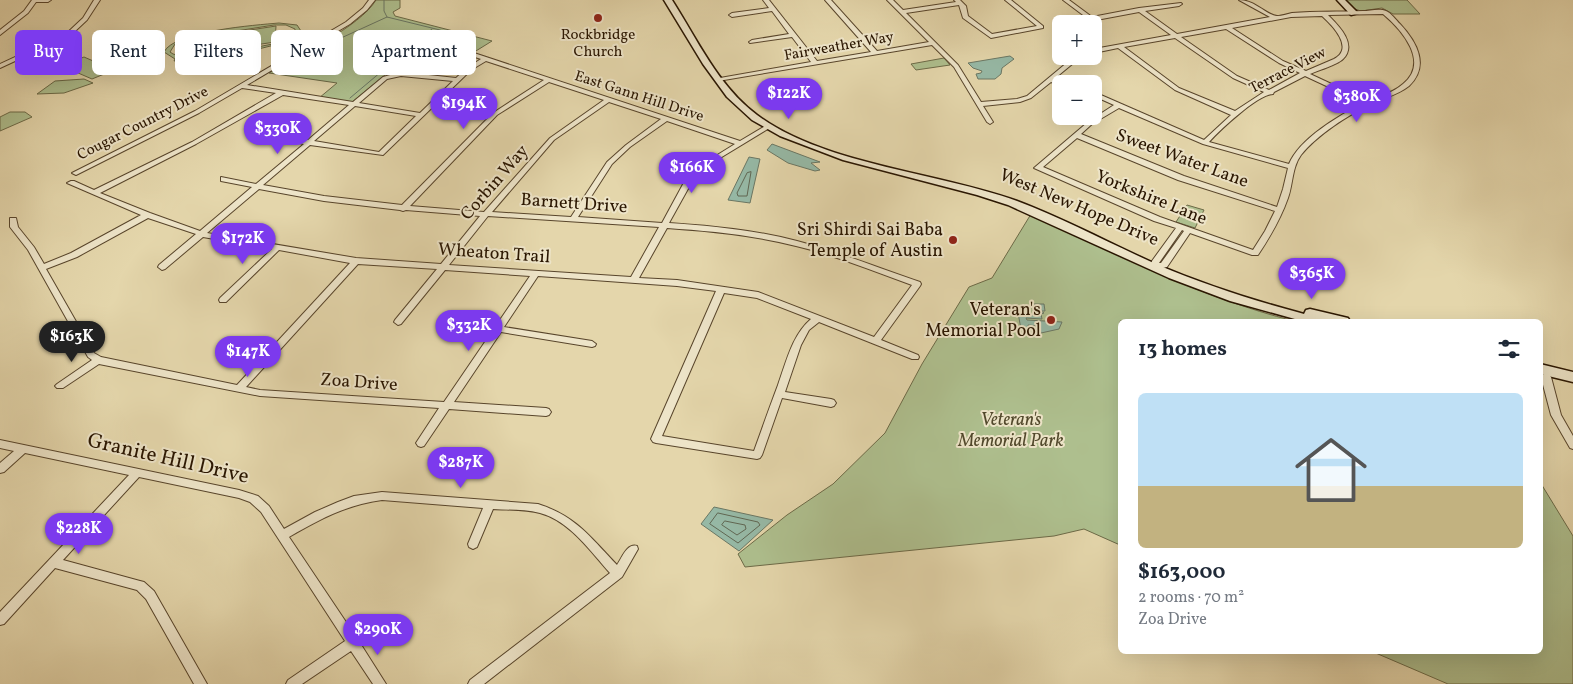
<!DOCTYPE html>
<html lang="en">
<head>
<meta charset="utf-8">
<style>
  :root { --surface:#fff; --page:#f6f6f7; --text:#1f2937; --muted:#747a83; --line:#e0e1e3; --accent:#7c3aed }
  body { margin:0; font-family:Vollkorn,serif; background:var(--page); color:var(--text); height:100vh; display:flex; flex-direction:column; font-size:19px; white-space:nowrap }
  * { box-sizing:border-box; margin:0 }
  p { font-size:16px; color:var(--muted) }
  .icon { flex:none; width:28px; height:28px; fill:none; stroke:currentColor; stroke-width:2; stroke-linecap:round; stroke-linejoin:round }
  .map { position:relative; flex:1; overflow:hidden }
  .drawer { position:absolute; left:1118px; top:319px; width:425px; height:335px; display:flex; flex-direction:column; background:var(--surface); border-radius:8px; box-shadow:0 5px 20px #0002 }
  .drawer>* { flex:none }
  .top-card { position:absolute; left:15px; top:30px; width:475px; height:45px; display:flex; gap:10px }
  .fabs { position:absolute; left:1052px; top:15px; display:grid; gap:10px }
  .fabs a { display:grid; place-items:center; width:50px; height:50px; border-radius:8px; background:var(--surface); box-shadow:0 5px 20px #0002; font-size:25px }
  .price { position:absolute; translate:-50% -42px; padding:0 11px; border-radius:18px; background:var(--accent); color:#fff; font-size:16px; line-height:32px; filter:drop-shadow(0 1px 2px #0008) }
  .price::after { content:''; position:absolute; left:50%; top:30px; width:15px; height:11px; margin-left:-8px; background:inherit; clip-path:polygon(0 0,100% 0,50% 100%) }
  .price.current { background:#222; color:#fff }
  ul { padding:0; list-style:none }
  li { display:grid; align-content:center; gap:10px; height:265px; padding:0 20px }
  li+li { border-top:1px solid var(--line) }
  li span { display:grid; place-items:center; height:155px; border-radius:8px; color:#555 }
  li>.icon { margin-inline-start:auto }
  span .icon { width:90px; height:90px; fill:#fffc; stroke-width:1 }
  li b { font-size:21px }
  h2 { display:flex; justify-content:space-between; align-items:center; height:60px; padding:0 20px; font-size:21px }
  .pill { padding:0 18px; border-radius:8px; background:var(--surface); box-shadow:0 5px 20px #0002; font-size:18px; line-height:45px }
  .pill.current { background:var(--accent); color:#fff }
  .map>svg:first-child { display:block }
  .green { fill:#aebf8e; stroke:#6c6a47; fill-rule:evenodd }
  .water { fill:#96b9a6; stroke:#6a7764 }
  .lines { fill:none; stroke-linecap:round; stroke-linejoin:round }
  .shore { stroke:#606753; stroke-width:1 }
  .stream { stroke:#6a7764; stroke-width:1 }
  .street-casing { stroke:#58452b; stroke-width:2 }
  .secondary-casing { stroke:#291500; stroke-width:3 }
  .street { fill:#ede4c8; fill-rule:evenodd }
  .secondary { fill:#ede4c8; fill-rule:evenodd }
  .poi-dot { fill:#8f2418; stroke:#ede4c8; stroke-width:2 }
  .labels { text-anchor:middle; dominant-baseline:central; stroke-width:4; stroke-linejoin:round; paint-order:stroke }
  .far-poi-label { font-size:15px; fill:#291500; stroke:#ede4c8 }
  .far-street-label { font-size:15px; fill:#291500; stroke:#ede4c8 }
  .street-label { font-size:18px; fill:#291500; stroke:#ede4c8 }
  .poi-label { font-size:18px; fill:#291500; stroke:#ede4c8; text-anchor:end }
  .park-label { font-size:18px; font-style:italic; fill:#51482b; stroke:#ede4c8 }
  .near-street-label { font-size:21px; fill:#291500; stroke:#ede4c8 }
</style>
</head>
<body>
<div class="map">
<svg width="1573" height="684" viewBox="0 0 1573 684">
  <rect width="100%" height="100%" fill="#e4d6ab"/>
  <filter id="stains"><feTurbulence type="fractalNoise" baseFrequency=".004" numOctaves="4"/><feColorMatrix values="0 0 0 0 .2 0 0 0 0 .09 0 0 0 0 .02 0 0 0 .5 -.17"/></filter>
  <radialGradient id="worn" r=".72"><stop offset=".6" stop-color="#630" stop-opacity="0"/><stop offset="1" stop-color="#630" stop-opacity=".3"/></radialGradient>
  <path class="green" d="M376,0H400V8L393,12L395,16L492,41L463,59L405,52L381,72L385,75L352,102L319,98L337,83L269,73C297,56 360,27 376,0Z
    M1346,0H1407L1420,14H1393L1382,8L1361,11L1355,9Z
    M279,23L297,25L301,31C290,50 198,58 174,61L175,59L164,52C174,31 256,25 279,23ZM274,25H286L295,29V33L286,40L273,44C255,47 182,64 170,52L175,44L186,39Z
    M276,26L275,42L189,55L192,39Z
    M84,57L114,70L92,79L62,66Z
    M944,58L950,65L916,70L911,64Z
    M84,79L93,83L64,93L37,94L55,81Z
    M10,112H25L32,117L0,131V117Z
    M1187,205L1204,210L1195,228L1176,222Z
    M1031,214C1116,254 1202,298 1294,321H1120V545L1084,529L1054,536L745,567L738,554L787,515L833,484L885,433L922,364L969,287L992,278Z
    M1540,482L1573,536V684H1448L1371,651H1540Z"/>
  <path class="water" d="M1010,56L1014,59L1002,68L1001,74L995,79H978L976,74L981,73L982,71L973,68L968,63Z
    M772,144L820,162L811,163L820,170L815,171L788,163L767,150Z
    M749,157L760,159L750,203L728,200Z
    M1032,304H1044L1045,311H1041L1044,313L1041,314L1042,319L1026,318L1027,320L1062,322L1059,329L1041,333L1039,326L1028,325L1029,329H1021L1018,313L1034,315Z
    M714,507L773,520L739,551L701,524Z"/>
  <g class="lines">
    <path class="shore" d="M751,172L747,196H738L737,193L747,173Z
      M718,513L758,522L760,525L738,543L710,524Z
      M725,521L745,525L746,529L737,535L722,525Z"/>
    <path class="stream" d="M384,0V11L387,17
      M328,44L387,17L440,30L476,44L462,52L466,54
      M350,98L432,29"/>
    <g class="street-casing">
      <path id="street" d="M32,0H51L48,2H36L28,13L0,35V30L24,11Z
        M94,0H100L87,20L71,35L0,68V64L67,33L83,18Z
        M369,0H375L367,10L350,24L247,85L353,102L383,77L401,72L456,78L467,68L481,59L472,56V54L474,53L740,141L767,125H771V127L702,169L694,178L669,223C712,226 755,230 797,241C839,252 879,268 920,282L921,284L920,286L881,340L918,355L919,357L918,359H912L819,322L809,330L801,345L785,392L831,399L834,400L836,403L834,406L831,407L782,398L762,455L760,458L757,459L656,443L653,442L651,439L716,291L677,286L538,276L504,327L592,341L596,344L595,346L592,347L501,332L454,402L546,408L549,409L551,412L549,415L546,416L449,409L424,446L421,447L418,446L416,443L439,408L260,396L99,364L63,388H57L55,386L57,384L92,360L88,357L28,250L10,227V218H16L18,227L34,247L44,264L71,253L141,215L67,183L71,181H74L94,190L192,142L276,93L242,88L199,113L78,174L76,175L72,173L195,111L346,22L363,8ZM486,61L544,80L493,113L402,205L324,196L263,185L310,145L383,155L471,70ZM401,76L453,81L420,113L359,103L387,79ZM549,82L604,100L550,138L484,212L410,206L497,115ZM283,95L349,105L308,140L286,138V140L304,144L256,184L221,177V181L252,187L200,231L150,213L100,193L196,144ZM609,102L661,119L626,145L607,162L571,217L492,212L554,140ZM355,106L416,116L379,152L314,141ZM667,121L735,144L698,167L688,175L662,223L578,217L612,164L630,147ZM259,189L324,201L400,210L403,211L406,210L480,216L441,264L356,258L207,233ZM488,216L659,227L631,277L449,265ZM148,218L196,234L159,265L158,267L162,270L165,269L203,237L272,249L220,298L219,300L220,302H226L279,250L350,263L237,385L101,357L94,353L46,269L77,257ZM667,228C710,231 753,235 796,246C835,255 873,271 912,285L874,337L758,292L677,280L639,278ZM358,264L437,269L395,320L394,322L398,325L401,324L445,270L530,276L444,402L260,390L246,387ZM724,293L757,298L811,319C792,335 786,363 778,385C770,406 762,429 754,451L662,436Z
        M763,0H769L817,61L871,52L825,0H831L877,51L929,42L887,0H893L903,10L956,2L954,0H960L966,6L968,16L992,34L1037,26L1005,0H1011L1043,26V28L991,38L963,18L959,5L906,13L958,65L981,102L1017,99L1027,96L1075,56H1082L1054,79L1064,83L1065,84H1061V86L1051,82L1031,98L1020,102L983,106L993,122L990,124L987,122L954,67L932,45L718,81L717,80L720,78L811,62L792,37L750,43L749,42L752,40L789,34L772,11L732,17L729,15L732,13L769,8Z
        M1063,0H1069L1092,17L1139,8L1181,3L1182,4L1179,6L1145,11L1177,34L1270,17L1239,0C1255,0 1266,15 1277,16C1282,16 1287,14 1292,13C1316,11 1339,12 1363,11C1369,11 1380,8 1386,11C1391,13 1396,20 1400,24C1417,42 1430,66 1409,86C1398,95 1383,98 1371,104C1348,115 1317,135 1301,155C1292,167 1293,184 1288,198C1281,218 1270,237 1258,255H1252L1190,233L1167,267L1154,270L1150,267L1152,261L1176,228L1154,221L1034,168L1088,122L1114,105L1094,96V92L1204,140L1231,115L1175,90L1118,48L1094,53V49L1171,35L1139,12L1091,21ZM1383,14C1402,30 1430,62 1403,84C1393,93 1380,96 1368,101L1310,74C1319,70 1337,65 1343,59C1358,44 1338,25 1328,15ZM1322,16C1332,25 1355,48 1334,59L1306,71L1283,61L1232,28L1291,17ZM1226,29L1279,63L1300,73L1269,90L1237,76L1181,37ZM1175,38L1233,78L1264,92L1235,111L1179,88L1124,47ZM1305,76L1363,103C1339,116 1300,138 1289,164L1209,142C1220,130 1257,95 1273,94L1274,92ZM1119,108L1203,144L1288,168L1283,189L1277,207L1184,176L1081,134L1092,124ZM1077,138L1178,180L1275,211L1265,231L1253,250L1160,217L1043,167ZM1182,230L1184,231L1161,263H1159Z
        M1546,374L1549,375L1551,377L1561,415L1573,436V449L1570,448L1551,415L1541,377L1543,375Z
        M0,440L239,490L258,496L269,506L284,529L315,512L338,502L354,496L382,492L538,504C576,516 591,538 617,565C622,558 627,543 637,546L638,549L622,577L484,684H468L470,680L610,573C591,552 570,521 540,513C525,509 508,510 493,509L477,547L473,549L469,547L468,544L483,508L382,500C346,505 320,519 289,537L356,637L358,638L360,643L386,684H373L351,651L302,684H286L288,680L345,641L261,512L250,502L239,498L139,477L63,560L140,581L144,582L154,591L207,684H194L146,599L137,590L55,568L4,624L0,625V612L129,475L25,453L4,472L0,473V463L14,451L0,448Z"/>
    </g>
    <g class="secondary-casing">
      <path id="secondary" d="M664,0H672C697,39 718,86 757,115C824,165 937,172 1017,201C1065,219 1111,244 1158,265C1203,284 1249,299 1297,312L1304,314L1306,310L1310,309L1348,318L1350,321H1302L1230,301L1169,278L1008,205L977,195L843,160L780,136L752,120L727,97L703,64Z
        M1337,0H1345L1358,13L1351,15Z
        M1540,364L1573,372V382L1540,374Z"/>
    </g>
    <use href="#street" class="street"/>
    <use href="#secondary" class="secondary"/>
  </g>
  <g class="poi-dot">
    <circle cx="598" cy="18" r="5"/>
    <circle cx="953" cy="240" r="5"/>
    <circle cx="1051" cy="320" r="5"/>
  </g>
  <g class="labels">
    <g class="far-poi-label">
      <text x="598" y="35">Rockbridge<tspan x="598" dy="17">Church</tspan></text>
    </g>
    <g class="far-street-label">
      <text transform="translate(839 47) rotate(-10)">Fairweather Way</text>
      <text transform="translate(1288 71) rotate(-27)">Terrace View</text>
      <text transform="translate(639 97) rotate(18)">East Gann Hill Drive</text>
      <text transform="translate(143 124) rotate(-27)">Cougar Country Drive</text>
    </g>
    <g class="street-label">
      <text transform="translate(1182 159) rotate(20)">Sweet Water Lane</text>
      <text transform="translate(495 183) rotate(-49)">Corbin Way</text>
      <text transform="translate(1151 198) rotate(22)">Yorkshire Lane</text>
      <text transform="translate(574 204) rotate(4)">Barnett Drive</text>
      <text transform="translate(1079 208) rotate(23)">West New Hope Drive</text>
      <text transform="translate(494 254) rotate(4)">Wheaton Trail</text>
      <text transform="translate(359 383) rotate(4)">Zoa Drive</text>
    </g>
    <g class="poi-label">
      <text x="943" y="230">Sri Shirdi Sai Baba<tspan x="943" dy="21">Temple of Austin</tspan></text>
      <text x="1041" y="310">Veteran's<tspan x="1041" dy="21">Memorial Pool</tspan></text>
    </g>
    <g class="park-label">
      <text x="1011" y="420">Veteran's<tspan x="1011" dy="21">Memorial Park</tspan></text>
    </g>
    <g class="near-street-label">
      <text transform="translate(168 459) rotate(13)">Granite Hill Drive</text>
    </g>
  </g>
  <rect width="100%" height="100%" filter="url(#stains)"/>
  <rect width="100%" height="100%" fill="url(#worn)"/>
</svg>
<div class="fabs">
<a>+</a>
<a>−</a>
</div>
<b class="price" style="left:789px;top:120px">$122K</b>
<b class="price" style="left:1357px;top:123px">$380K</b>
<b class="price" style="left:464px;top:130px">$194K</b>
<b class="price" style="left:278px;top:155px">$330K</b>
<b class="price" style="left:692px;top:194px">$166K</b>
<b class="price" style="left:243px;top:265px">$172K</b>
<b class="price" style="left:1312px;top:300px">$365K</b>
<b class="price" style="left:469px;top:352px">$332K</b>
<b class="price current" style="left:72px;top:363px">$163K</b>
<b class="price" style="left:248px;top:378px">$147K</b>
<b class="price" style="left:461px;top:489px">$287K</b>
<b class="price" style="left:79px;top:555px">$228K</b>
<b class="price" style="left:378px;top:656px">$290K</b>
<div class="top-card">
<a class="pill current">Buy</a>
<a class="pill">Rent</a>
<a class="pill">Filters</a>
<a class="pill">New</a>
<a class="pill">Apartment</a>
</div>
<section class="drawer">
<h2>13 homes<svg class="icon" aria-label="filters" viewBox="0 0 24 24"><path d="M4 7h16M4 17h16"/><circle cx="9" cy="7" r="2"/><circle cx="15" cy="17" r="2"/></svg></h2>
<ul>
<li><span style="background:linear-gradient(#bfe0f5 60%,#c2b280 0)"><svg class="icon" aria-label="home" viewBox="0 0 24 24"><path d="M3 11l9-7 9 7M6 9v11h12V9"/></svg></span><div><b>$163,000</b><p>2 rooms · 70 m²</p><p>Zoa Drive</p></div></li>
</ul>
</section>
</div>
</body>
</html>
